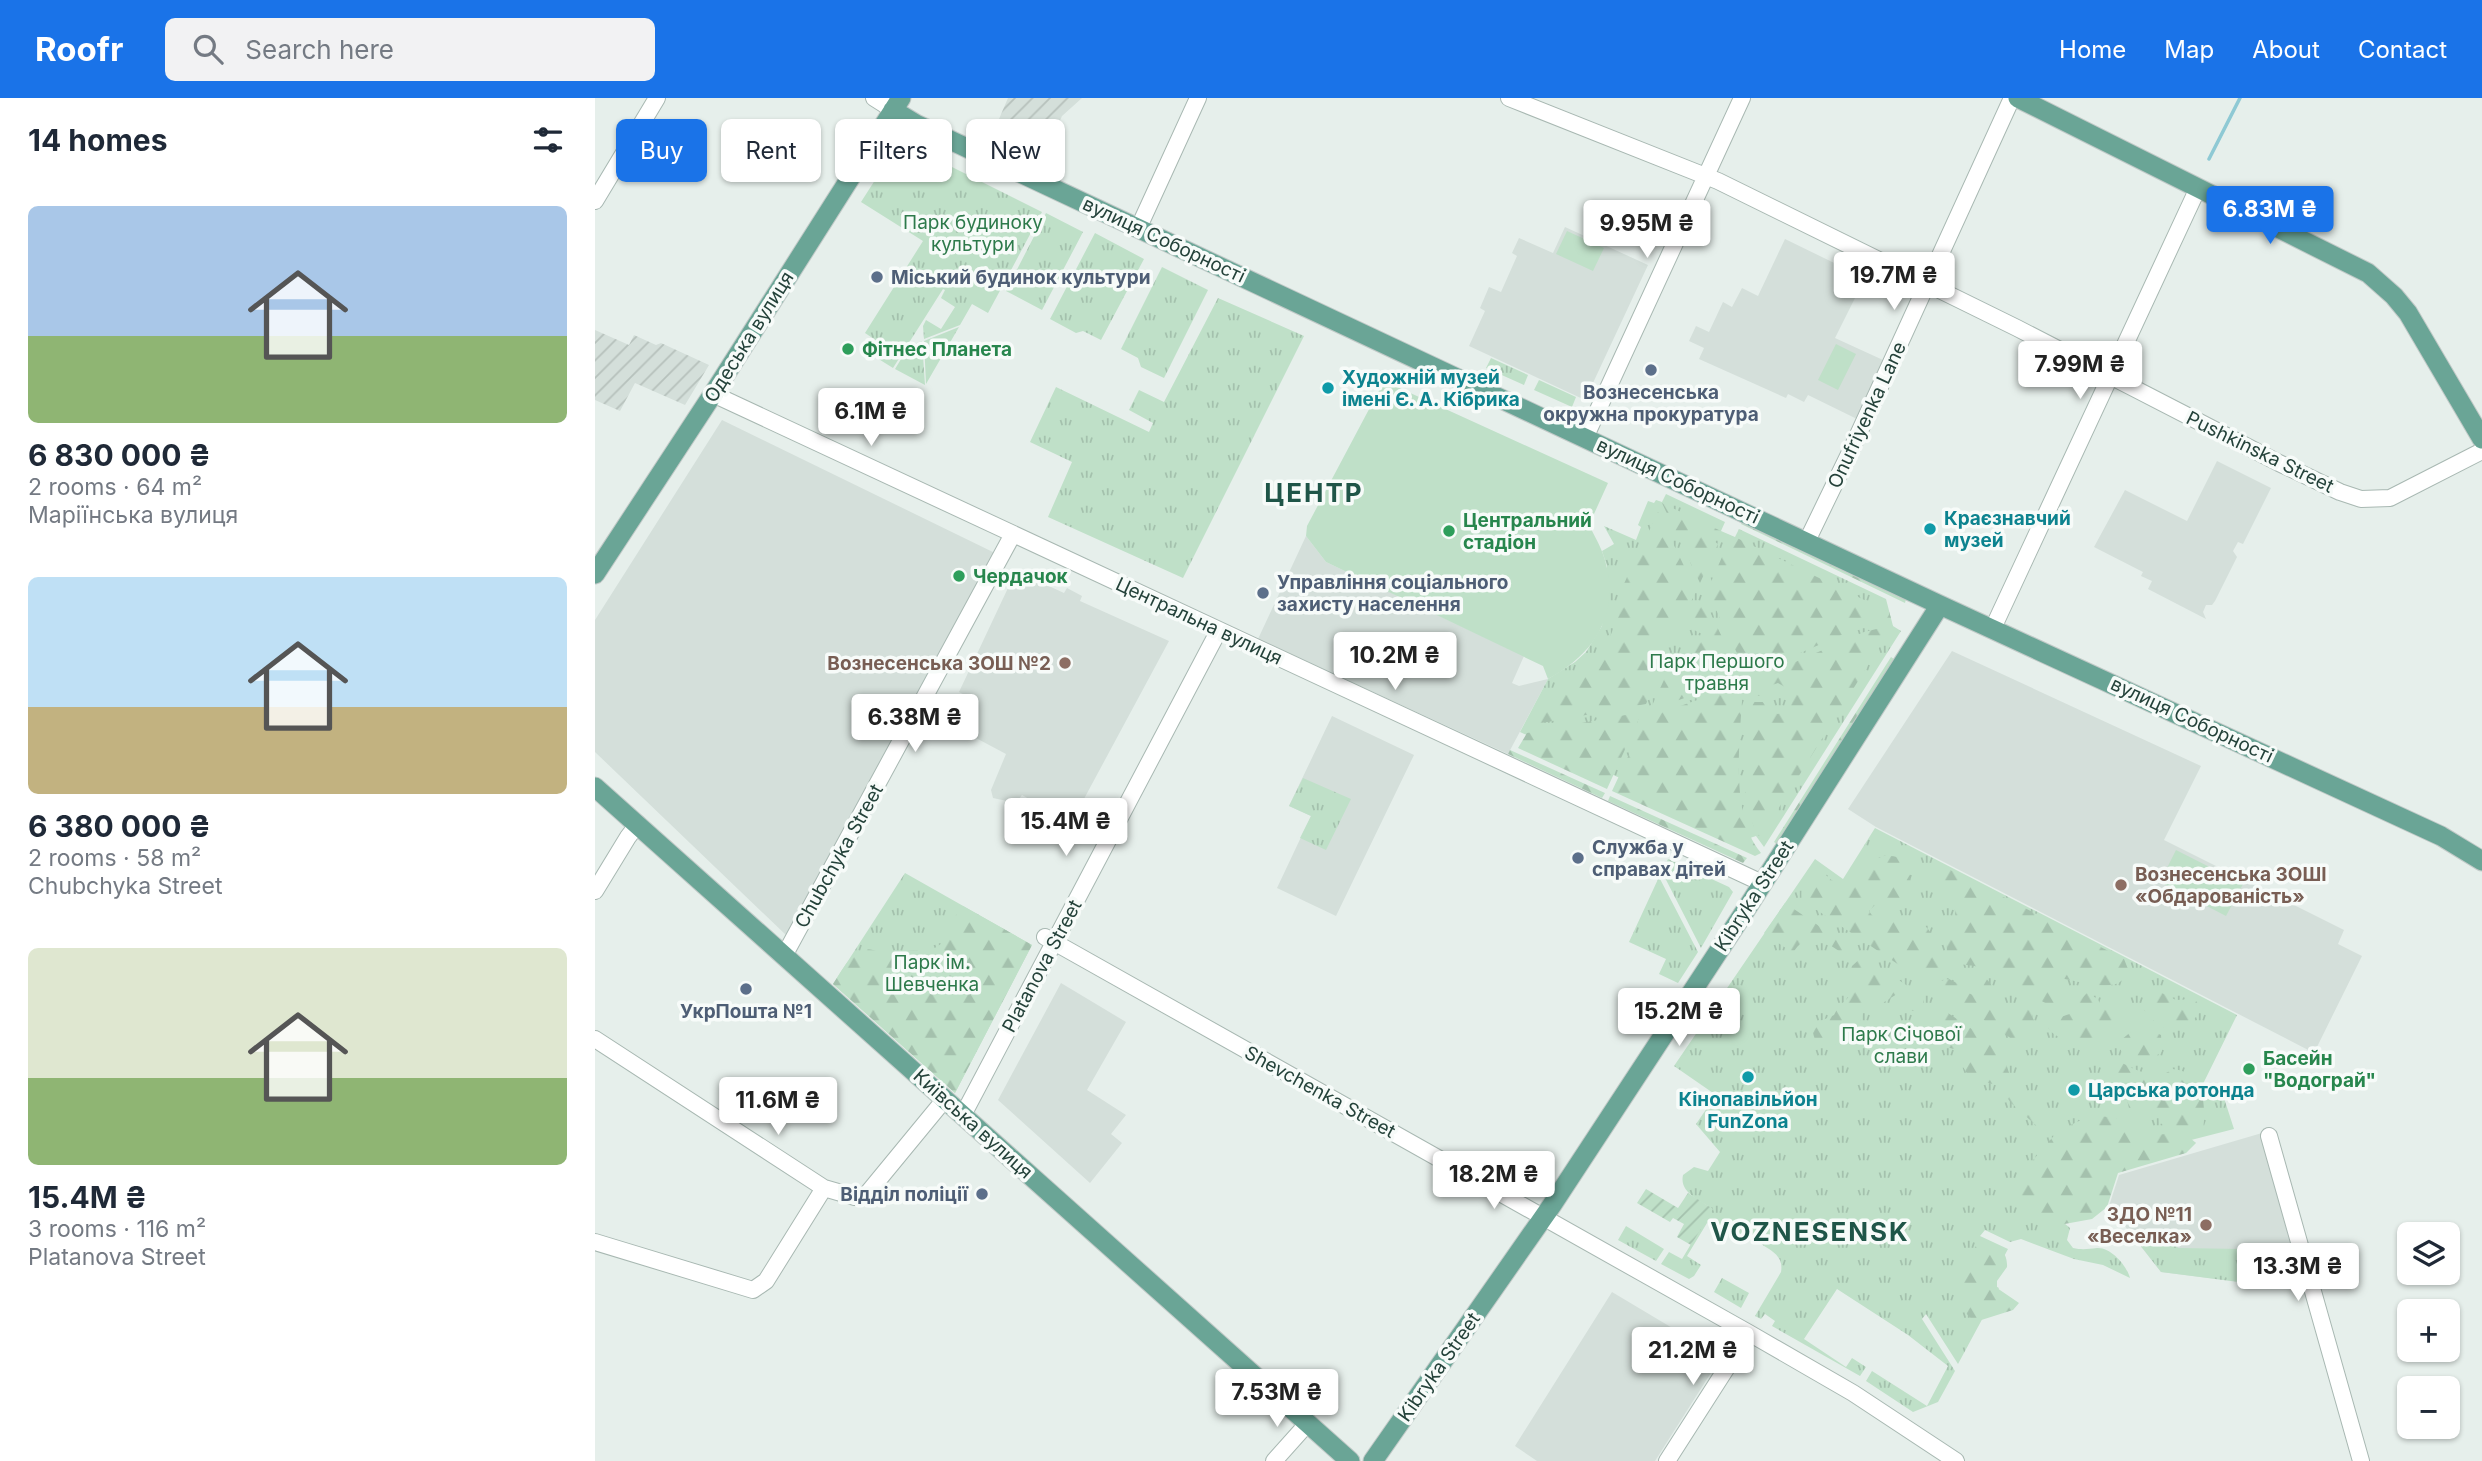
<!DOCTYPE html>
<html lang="en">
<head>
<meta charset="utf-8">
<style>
  :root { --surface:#fff; --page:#f2f2f3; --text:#1f2937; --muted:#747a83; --accent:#1a73e8 }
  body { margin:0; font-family:Inter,sans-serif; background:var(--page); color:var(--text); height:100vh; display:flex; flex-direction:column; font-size:26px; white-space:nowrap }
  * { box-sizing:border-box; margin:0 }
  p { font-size:23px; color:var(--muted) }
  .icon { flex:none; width:38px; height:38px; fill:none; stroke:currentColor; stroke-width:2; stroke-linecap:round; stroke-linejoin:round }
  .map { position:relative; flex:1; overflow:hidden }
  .drawer { display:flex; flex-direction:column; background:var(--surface); width:595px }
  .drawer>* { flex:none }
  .banner { position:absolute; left:21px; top:21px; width:665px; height:63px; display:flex; gap:14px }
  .fabs { position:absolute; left:1802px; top:1124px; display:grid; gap:14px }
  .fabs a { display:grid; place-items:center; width:63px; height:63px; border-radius:10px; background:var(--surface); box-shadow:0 2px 5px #0004; font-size:35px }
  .price { position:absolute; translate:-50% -60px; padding:0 16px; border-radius:7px; background:#fff; color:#222; font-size:23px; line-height:46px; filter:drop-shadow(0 2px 4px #0008) }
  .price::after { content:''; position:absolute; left:50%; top:42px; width:21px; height:16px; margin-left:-10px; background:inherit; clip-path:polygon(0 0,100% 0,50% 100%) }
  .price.active { background:var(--accent); color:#fff }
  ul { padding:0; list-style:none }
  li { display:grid; align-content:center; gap:14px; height:371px; padding:0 28px }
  li span { display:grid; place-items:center; height:217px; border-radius:10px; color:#555 }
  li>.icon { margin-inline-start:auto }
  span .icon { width:126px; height:126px; fill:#fffc; stroke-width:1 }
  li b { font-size:30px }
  h2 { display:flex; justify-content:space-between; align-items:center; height:84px; padding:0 28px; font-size:30px }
  .pill { padding:0 24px; border-radius:10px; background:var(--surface); box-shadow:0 2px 5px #0004; font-size:24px; line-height:63px }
  .pill.active { background:var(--accent); color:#fff }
  header { display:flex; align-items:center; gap:42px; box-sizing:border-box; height:98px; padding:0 35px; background:var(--accent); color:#fff }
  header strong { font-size:33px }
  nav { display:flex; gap:38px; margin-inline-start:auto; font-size:24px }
  .search { width:490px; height:63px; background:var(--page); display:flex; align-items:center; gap:18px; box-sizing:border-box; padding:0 24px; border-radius:10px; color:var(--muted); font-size:26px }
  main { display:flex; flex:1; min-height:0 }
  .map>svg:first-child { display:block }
  .built { fill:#d4dfda }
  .industrial { fill:url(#industrial-furrows) }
  .grass { fill:url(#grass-tufts) }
  .forest { fill:url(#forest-firs) }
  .garden { fill:url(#garden-furrows) }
  .pitch { fill:#bfe0c8 }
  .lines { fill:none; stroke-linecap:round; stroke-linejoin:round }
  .stream { stroke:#8ec9d4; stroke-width:3.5 }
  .minor-casing { stroke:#a8b8b2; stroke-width:18 }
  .major-casing { stroke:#c2cac8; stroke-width:21 }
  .minor { stroke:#fff; stroke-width:16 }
  .major { stroke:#6aa596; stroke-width:19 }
  .service-dot { fill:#5c6f8a; stroke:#f7fbf9; stroke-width:2.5 }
  .leisure-dot { fill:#2e9e5b; stroke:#f7fbf9; stroke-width:2.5 }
  .culture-dot { fill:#0f9aa8; stroke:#f7fbf9; stroke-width:2.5 }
  .education-dot { fill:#8d6e63; stroke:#f7fbf9; stroke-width:2.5 }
  .labels { text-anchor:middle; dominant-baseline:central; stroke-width:7; stroke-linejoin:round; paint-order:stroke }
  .park-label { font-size:19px; fill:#2d7a4b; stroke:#f7fbf9 }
  .street-label { font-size:19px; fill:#24423a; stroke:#f7fbf9 }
  .service-label { font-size:19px; font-weight:bold; fill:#4e5e75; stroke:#f7fbf9; text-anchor:start }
  .leisure-label { font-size:19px; font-weight:bold; fill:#27864d; stroke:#f7fbf9; text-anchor:start }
  .culture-label { font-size:19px; font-weight:bold; fill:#0d838f; stroke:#f7fbf9; text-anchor:start }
  .education-label { font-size:19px; font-weight:bold; fill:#785e54; stroke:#f7fbf9; text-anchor:end }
  .district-label { font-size:26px; font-weight:bold; letter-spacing:2px; fill:#1f5548; stroke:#f7fbf9 }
</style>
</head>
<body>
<header>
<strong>Roofr</strong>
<div class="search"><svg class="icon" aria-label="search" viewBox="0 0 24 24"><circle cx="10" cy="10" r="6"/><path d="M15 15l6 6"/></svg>Search here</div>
<nav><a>Home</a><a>Map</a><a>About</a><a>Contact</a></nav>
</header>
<main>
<section class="drawer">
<h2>14 homes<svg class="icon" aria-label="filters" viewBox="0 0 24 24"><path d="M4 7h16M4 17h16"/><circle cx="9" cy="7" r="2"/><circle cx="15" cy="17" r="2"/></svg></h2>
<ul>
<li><span style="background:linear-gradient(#a9c7e8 60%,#8fb573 0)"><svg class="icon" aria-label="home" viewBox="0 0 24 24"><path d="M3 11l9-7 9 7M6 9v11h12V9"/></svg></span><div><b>6 830 000 ₴</b><p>2 rooms · 64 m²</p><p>Маріїнська вулиця</p></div></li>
<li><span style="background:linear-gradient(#bfe0f5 60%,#c2b280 0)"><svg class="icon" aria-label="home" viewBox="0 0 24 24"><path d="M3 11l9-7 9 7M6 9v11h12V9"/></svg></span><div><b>6 380 000 ₴</b><p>2 rooms · 58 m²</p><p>Chubchyka Street</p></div></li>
<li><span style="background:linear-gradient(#dfe7d0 60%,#8fb573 0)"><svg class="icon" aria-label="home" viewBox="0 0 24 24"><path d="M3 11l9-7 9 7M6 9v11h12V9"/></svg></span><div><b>15.4M ₴</b><p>3 rooms · 116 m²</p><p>Platanova Street</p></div></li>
</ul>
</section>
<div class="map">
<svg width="1887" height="1363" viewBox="0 0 1887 1363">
  <defs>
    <pattern id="industrial-furrows" width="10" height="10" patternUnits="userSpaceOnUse" patternTransform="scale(1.75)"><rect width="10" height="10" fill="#d4dfda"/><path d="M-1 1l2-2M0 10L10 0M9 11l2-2" fill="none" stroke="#b6c1bc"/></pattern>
    <pattern id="grass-tufts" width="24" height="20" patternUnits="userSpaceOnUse" patternTransform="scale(1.75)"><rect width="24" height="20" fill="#bfe0c8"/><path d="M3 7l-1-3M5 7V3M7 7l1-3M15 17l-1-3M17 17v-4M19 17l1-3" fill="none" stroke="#a4c1ad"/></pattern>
    <pattern id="forest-firs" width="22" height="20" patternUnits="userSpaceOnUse" patternTransform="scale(1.75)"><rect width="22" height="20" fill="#bfe0c8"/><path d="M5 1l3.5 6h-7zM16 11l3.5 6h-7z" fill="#a4c1ad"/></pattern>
    <pattern id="garden-furrows" width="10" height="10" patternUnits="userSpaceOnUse" patternTransform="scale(1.75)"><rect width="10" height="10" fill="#bfe0c8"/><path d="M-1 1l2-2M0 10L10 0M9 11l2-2" fill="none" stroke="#a4c1ad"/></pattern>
  </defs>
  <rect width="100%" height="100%" fill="#e6efeb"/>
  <path class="built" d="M970,129L1053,167L990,302L874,248L890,213L885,210L894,189L906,194L922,158L917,155L924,140L958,155Z
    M1190,141L1270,180L1240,240L1288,262L1262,321L1213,297L1209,304L1193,296L1191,300L1104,261L1109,250L1094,243L1101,228L1114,234L1128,204L1137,209L1147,190L1163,198Z
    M127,322L402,456L191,837L0,654V522Z
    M1622,363L1676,390L1648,446L1643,444L1638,453L1642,459L1620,503L1617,507H1611L1608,514L1611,521L1553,491L1557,483L1546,478L1548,474L1499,449L1530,392L1592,423Z
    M711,438L731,464L929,558L917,585L924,588L953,581L913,656L663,541Z
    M421,473L469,495L472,490L487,498L485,503L574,543L476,725L427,697L421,705L398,700L396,692L411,656L364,631L379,602L364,594Z
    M1357,553L1606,668L1569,742L1749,832L1743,846L1767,858L1719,955L1281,729L1253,711Z
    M737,618L819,657L741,818L682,790L716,718L694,708Z
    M466,885L531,924L492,992L531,1017L516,1036L527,1045L495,1085L403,1002Z
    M1667,1035L1706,1173L1662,1186L1566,1174L1514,1108L1524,1077Z
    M1017,1194L1126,1259L1060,1363H942L920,1348Z"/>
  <path class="industrial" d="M413,0H487L467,18L452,52L401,28Z
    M0,232L34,247L39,237L61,247L66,245L114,267L90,307L40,285L25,313L0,302Z"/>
  <path class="grass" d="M305,43L447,114L393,215L377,206L365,227L329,241L328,228L331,222L346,231L360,209L346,200L350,192L348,191L298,270L274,255L282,243L270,235L328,143L266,104Z
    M451,115L488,134L447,212L411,193Z
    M500,135L549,161L506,242L488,233L481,235L455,221Z
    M567,169L613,192L569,280L546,269L543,260L526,251Z
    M623,200L709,238L588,480L453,419L477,364L435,344L461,289L554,334L558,325L534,312L544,292L569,304Z
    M364,229L331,286L329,243Z
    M327,243L330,287L300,271L314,248Z
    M896,260L933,277L929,287L891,270Z
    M944,282L981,299L977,309L939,292Z
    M1071,396L1130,424L1126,433L1140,439L1144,431L1291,501L1298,528L1306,533L1169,749L1161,738L1155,740L925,634L953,581L980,564L991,554L1007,528L1012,468L1007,453L1019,446L1009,428L1041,442L1046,429L1043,427L1053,403L1059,405L1061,402L1067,404Z
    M708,680L756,701L731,752L705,740L716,718L694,708Z
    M1280,730L1642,917L1606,990L1629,1000L1639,1031L1526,1060L1463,1120L1475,1130L1472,1142L1478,1150C1487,1152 1493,1151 1502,1150C1516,1149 1532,1168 1535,1180L1508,1167L1479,1161L1426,1141L1415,1144L1390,1132L1385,1138L1413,1151L1395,1185L1404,1190L1363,1266L1331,1216L1327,1221L1360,1273L1343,1304L1318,1314L1271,1283L1277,1273L1332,1308L1353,1268L1313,1237L1242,1191L1209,1241L1251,1269L1257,1260L1271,1269L1265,1278L1177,1228L1180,1223L1170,1216L1166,1221L1160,1218L1186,1174C1189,1157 1175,1152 1163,1144L1164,1141L1149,1131L1142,1142L1112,1125L1092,1158L1106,1167L1099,1178L1094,1181L1066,1166L1074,1154L1087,1161L1117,1111C1105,1102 1084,1095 1088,1077L1099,1069L1113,1073L1125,1054L1101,1026L1121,997L1079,968L1220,761L1248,781Z
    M1073,761L1134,789L1138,794L1106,850L1067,774Z
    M310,775L437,847L360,995L238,886Z
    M1064,779L1103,854L1083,885L1064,876L1071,861L1034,844Z
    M1031,1128L1069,1151L1061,1163L1023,1142Z
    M1566,1132L1583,1150L1649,1151L1659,1186L1566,1174L1545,1147Z
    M1127,1180L1154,1195L1146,1210L1119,1194Z"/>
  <path class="forest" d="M1067,405L1126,433L1120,444L1123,446L1105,485Z
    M1063,414L1101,493L1086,526L1073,521L1055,559L1069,566L1051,606L936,627L955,591L991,570L1012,546L1024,517L1026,492Z
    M1148,422L1311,501L1310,505L1146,426Z
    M1140,439L1294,514L1296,520L1267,528L1153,578L1112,493L1131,450L1135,451Z
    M1108,500L1147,580L1055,612L1075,569L1089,575L1107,536L1095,530Z
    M1298,527L1167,737L1161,738L1150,697L1153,604H1168L1174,613L1183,616L1195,610L1198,601L1195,592L1183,585L1174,588L1168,598H1154V584L1269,534Z
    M1296,559L1299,561L1182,746L1179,744Z
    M1148,586C1146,635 1133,716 1166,755L1160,758L1017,693L1051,620Z
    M1047,614L1012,691L923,650L932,635Z
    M915,652L1010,695L1007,700L913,656Z
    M1015,698L1152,760L1148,765L1013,703Z
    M1289,758C1315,756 1317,777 1315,797C1303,807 1296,806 1280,807L1274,813C1277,818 1281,822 1287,823C1306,826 1316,811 1333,831C1339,839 1338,843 1335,851L1344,857L1347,867C1343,877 1337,882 1325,881L1207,802C1205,793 1209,777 1216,770C1228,770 1230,779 1240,784C1255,790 1263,773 1273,766C1278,762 1284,760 1289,758Z
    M1342,765L1529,861L1533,871C1527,904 1474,877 1452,879L1448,888L1452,891L1466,892L1471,902L1467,907L1458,909L1380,868L1363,866L1354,857L1351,845L1360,832C1361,817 1361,801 1350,790H1342L1331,782L1332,769L1336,766Z
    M1190,805L1258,851L1253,859C1234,847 1214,828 1198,855L1169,835Z
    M368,808L437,847L360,995L238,886C247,873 259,846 278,852C284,854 287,858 294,859C299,857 305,854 310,853C326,851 341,857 352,838C359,826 357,819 368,808Z
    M1268,858L1329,899L1328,907L1322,913H1316L1302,896L1286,906L1271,905L1260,941L1236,948L1220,942L1218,935L1221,925L1239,917C1244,906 1254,902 1258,891L1253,883L1257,868Z
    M1374,875C1410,876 1392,917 1418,911C1424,910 1428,905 1434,904C1445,911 1434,916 1439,922C1441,924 1444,925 1445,927L1444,933L1427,942L1417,941L1341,890L1345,883L1354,881L1364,886L1366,892L1378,897L1379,889L1370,881Z
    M1559,891L1581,902L1600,901L1604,908V915L1593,929L1573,932L1559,923L1548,911L1552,893Z
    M1492,895L1503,901L1506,909C1518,908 1526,909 1530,921L1514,943L1494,956L1487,943C1473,941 1462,942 1453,930C1464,915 1472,920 1486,910L1484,903Z
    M1338,905L1410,953C1410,983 1432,1006 1456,1020L1452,1027L1443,1029L1416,1005L1404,988L1374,979L1367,967L1371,954L1355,950L1339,942L1334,917Z
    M1550,930L1566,937L1567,953C1553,966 1539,968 1526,953V942L1537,933Z
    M1512,959C1531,964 1559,988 1577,971C1610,973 1611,1008 1608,1033L1584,1032L1571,1029L1564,1024L1563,1011L1547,1016L1534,1010L1532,1002L1535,993C1530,984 1526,983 1517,986L1513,982L1506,964Z
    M1505,1018L1528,1021L1547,1033L1561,1037L1588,1034L1601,1045L1591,1055L1523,1075L1512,1109L1497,1121L1453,1129L1426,1110L1423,1095L1433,1068L1463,1033L1484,1023Z
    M1385,1142C1400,1147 1413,1151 1412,1169L1402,1183V1190L1424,1205L1418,1212L1380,1224C1370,1216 1366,1210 1369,1196L1363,1189L1361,1178Z"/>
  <path class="garden" d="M1051,1091L1083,1110L1093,1095L1118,1111L1096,1147L1082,1139L1089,1126L1078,1120L1075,1124L1042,1105Z"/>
  <path class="pitch" d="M972,133L1009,150L998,173L961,156Z
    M1241,246L1261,256L1243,292L1223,282Z
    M789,283L1013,385L994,427C1000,439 1008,452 1011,466C1025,518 997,558 953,581L948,568L731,464L711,438L712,428Z
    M1581,752L1648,786L1631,818L1565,784Z"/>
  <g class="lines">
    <path class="stream" d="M1614,61L1645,0"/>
    <g class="minor-casing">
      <path id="minor" d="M279,0L298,12
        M914,0L1123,83L1422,230L1684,365L1745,394L1766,401L1795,400L1887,353
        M0,103L62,0
        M543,131L603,0
        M118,296L1167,785
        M990,340L1147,0
        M1212,443L1257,350L1417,0
        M1398,530L1603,90
        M0,793L33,739L43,726
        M450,839L1154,1235L1258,1295L1361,1363
        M189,858L418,436
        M0,941L229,1090L260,1099L271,1097L350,1001
        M368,1017L624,532
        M1674,1038L1766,1363
        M0,1144L158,1192L171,1183L229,1090
        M679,1363L713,1325
        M1072,1363L1154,1235"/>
    </g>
    <g class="major-casing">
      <path id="major" d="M1423,0L1773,175L1799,198L1813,215L1887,341
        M298,12L321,26L1345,507L1846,738L1887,763
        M0,476L118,296L306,0
        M0,689L755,1363
        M778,1363L957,1107L1150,813L1345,507"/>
    </g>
    <use href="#minor" class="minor"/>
    <use href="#major" class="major"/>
  </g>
  <g class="service-dot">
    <circle cx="282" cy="179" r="7"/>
    <circle cx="1056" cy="272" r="7"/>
    <circle cx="668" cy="495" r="7"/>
    <circle cx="983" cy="760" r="7"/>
    <circle cx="151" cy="891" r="7"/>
    <circle cx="387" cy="1096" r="7"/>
  </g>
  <g class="leisure-dot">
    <circle cx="253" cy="251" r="7"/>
    <circle cx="854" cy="433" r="7"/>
    <circle cx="364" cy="478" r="7"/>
    <circle cx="1654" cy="971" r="7"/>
  </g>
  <g class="culture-dot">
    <circle cx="733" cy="290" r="7"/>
    <circle cx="1335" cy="431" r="7"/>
    <circle cx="1153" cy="979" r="7"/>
    <circle cx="1479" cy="992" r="7"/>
  </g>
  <g class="education-dot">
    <circle cx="470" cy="565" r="7"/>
    <circle cx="1526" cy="787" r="7"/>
    <circle cx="1611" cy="1127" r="7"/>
  </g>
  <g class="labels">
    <g class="park-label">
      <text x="378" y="124">Парк будиноку<tspan x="378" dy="22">культури</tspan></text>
      <text x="1122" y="563">Парк Першого<tspan x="1122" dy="22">травня</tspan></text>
      <text x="337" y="864">Парк ім.<tspan x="337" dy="22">Шевченка</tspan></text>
      <text x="1306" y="936">Парк Січової<tspan x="1306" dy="22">слави</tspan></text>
    </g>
    <g class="street-label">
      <text transform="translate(569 142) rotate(25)">вулиця Соборності</text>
      <text transform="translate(154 239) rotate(-58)">Одеська вулиця</text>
      <text transform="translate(1272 317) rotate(-65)">Onufriyenka Lane</text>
      <text transform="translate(1665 354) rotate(26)">Pushkinska Street</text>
      <text transform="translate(1083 383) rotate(25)">вулиця Соборності</text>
      <text transform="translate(604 523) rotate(25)">Центральна вулиця</text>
      <text transform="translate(1597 622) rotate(25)">вулиця Соборності</text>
      <text transform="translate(244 758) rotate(-61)">Chubchyka Street</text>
      <text transform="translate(1159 798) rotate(-57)">Kibryka Street</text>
      <text transform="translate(447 868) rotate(-62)">Platanova Street</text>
      <text transform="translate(725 994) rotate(29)">Shevchenka Street</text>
      <text transform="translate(378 1026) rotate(42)">Київська вулиця</text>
      <text transform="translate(844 1269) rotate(-55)">Kibryka Street</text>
    </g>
    <g class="service-label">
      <text x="296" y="179">Міський будинок культури</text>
      <text x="1056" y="294" text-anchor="middle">Вознесенська<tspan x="1056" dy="22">окружна прокуратура</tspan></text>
      <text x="682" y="484">Управління соціального<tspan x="682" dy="22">захисту населення</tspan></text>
      <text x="997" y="749">Служба у<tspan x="997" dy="22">справах дітей</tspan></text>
      <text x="151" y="913" text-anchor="middle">УкрПошта №1</text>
      <text x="373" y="1096" text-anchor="end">Відділ поліції</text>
    </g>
    <g class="leisure-label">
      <text x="267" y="251">Фітнес Планета</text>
      <text x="868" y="422">Центральний<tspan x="868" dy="22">стадіон</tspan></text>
      <text x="378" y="478">Чердачок</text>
      <text x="1668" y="960">Басейн<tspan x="1668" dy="22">"Водограй"</tspan></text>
    </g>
    <g class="culture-label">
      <text x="747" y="279">Художній музей<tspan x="747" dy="22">імені Є. А. Кібрика</tspan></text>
      <text x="1349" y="420">Краєзнавчий<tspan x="1349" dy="22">музей</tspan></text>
      <text x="1493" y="992">Царська ротонда</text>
      <text x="1153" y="1001" text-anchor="middle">Кінопавільйон<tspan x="1153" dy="22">FunZona</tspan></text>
    </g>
    <g class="education-label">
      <text x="456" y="565">Вознесенська ЗОШ №2</text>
      <text x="1540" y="776" text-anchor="start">Вознесенська ЗОШІ<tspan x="1540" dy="22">«Обдарованість»</tspan></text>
      <text x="1597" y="1116">ЗДО №11<tspan x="1597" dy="22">«Веселка»</tspan></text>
    </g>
    <g class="district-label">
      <text x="719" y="394">ЦЕНТР</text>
      <text x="1215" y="1133">VOZNESENSK</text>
    </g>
  </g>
</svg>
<div class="fabs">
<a><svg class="icon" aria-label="layers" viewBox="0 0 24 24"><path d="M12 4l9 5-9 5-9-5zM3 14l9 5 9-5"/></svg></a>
<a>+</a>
<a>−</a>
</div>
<b class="price active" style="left:1675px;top:148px">6.83M ₴</b>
<b class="price" style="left:1052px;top:162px">9.95M ₴</b>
<b class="price" style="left:1299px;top:214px">19.7M ₴</b>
<b class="price" style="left:1485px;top:303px">7.99M ₴</b>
<b class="price" style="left:276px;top:350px">6.1M ₴</b>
<b class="price" style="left:800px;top:594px">10.2M ₴</b>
<b class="price" style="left:320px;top:656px">6.38M ₴</b>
<b class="price" style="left:471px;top:760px">15.4M ₴</b>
<b class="price" style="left:1084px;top:950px">15.2M ₴</b>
<b class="price" style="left:183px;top:1039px">11.6M ₴</b>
<b class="price" style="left:899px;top:1113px">18.2M ₴</b>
<b class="price" style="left:1703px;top:1205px">13.3M ₴</b>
<b class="price" style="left:1098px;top:1289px">21.2M ₴</b>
<b class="price" style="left:682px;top:1331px">7.53M ₴</b>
<div class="banner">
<a class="pill active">Buy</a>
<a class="pill">Rent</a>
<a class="pill">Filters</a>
<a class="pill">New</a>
</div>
</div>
</main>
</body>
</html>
